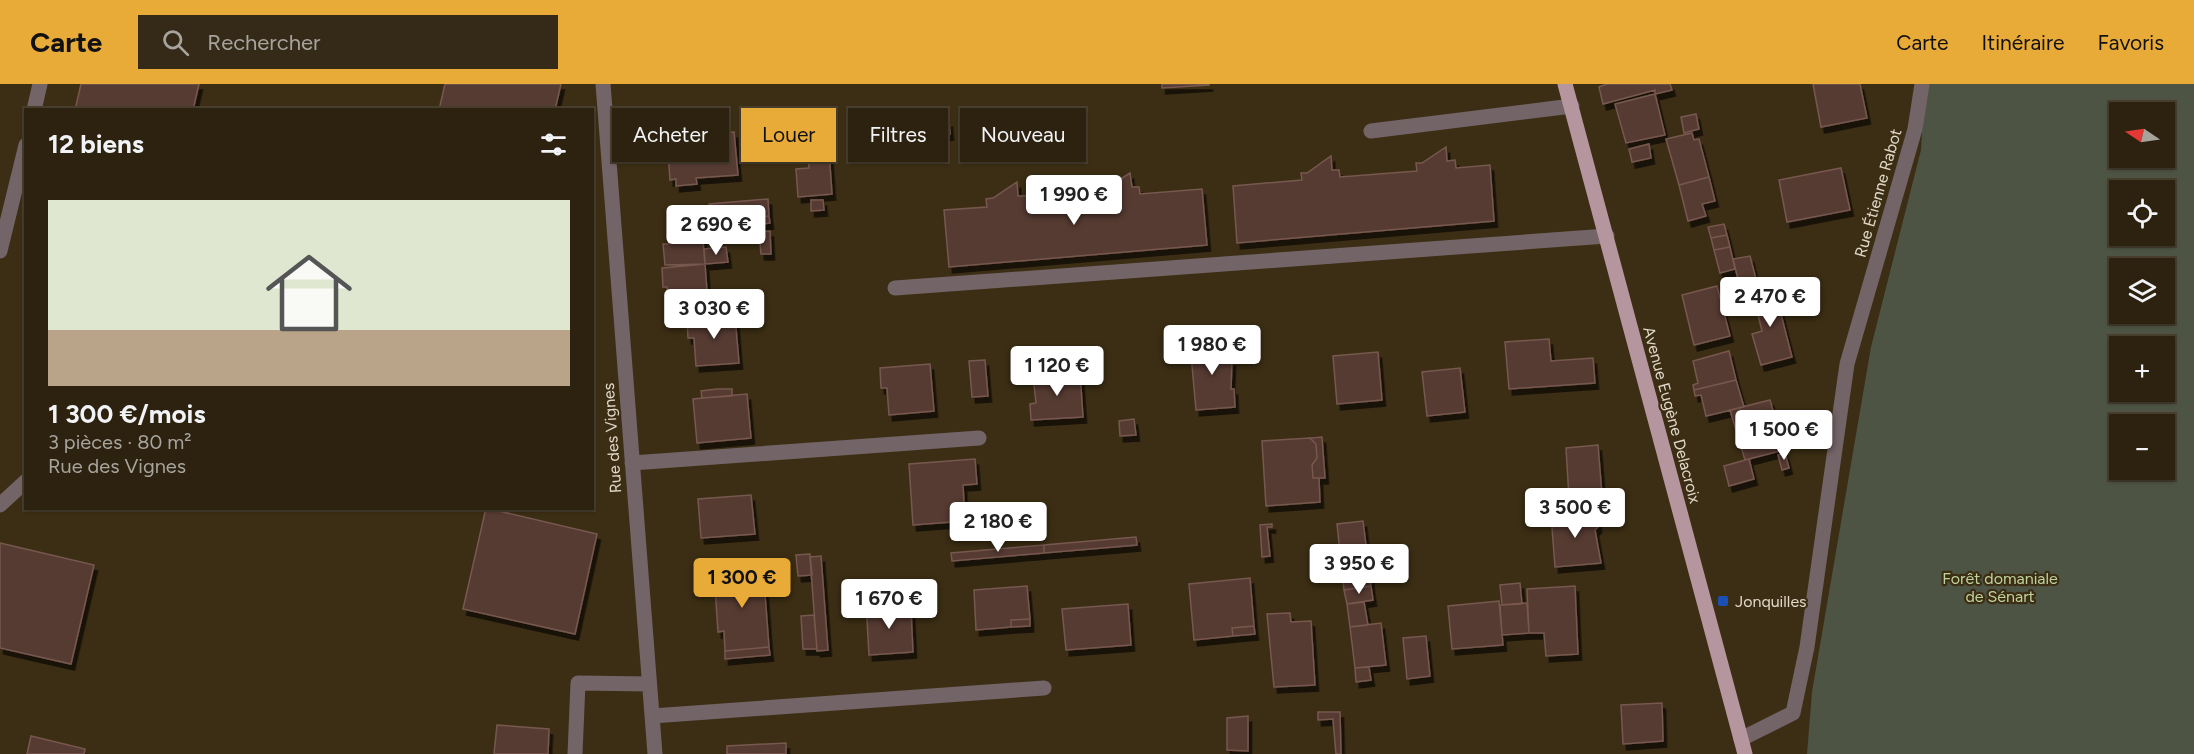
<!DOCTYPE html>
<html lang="fr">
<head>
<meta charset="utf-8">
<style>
  :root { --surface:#2d220f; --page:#352a18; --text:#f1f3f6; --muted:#a7a49e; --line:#483f2f; --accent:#e9ab38 }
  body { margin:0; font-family:Figtree,sans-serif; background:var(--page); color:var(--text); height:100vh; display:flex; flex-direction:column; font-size:22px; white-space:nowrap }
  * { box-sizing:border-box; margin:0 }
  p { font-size:20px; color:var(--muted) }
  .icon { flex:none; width:33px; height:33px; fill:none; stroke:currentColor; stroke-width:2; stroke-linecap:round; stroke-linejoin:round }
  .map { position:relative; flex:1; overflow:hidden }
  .drawer { position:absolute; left:24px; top:24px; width:570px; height:402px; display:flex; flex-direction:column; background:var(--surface); border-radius:0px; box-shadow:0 2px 4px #0004,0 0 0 2px var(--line) }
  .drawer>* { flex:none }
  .top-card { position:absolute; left:612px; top:24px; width:570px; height:54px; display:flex; gap:12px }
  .needle { width:39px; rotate:283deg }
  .buttons { position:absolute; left:2109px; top:18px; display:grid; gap:12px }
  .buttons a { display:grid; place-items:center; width:66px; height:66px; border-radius:0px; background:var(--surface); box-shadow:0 2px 4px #0004,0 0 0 2px var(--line); font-size:30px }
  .price { position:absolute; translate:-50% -51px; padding:0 14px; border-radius:6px; background:#fff; color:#222; font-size:20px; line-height:39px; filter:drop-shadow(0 2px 3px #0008) }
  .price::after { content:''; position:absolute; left:50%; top:36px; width:18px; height:14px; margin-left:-9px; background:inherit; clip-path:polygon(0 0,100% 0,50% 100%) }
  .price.selected { background:var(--accent); color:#111 }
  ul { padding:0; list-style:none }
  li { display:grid; align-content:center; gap:12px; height:318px; padding:0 24px }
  li span { display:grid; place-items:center; height:186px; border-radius:0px; color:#555 }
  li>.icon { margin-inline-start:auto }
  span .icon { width:108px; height:108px; fill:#fffc; stroke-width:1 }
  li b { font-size:26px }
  h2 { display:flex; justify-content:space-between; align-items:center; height:72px; padding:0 24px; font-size:26px }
  .tag { padding:0 21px; border-radius:0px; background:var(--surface); box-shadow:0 2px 4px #0004,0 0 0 2px var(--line); font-size:21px; line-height:54px }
  .tag.selected { background:var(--accent); color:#111 }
  header { display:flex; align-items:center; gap:36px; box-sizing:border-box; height:84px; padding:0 30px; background:var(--accent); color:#111 }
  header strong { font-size:28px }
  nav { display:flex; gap:33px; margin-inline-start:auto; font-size:21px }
  .search { width:420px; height:54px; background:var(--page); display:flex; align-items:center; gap:15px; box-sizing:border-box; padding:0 21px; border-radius:0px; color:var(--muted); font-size:22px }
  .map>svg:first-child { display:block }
  .green { fill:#4e5443; fill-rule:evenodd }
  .building { fill:#573a32; stroke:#77584f; stroke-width:1.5; filter:url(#shadow) }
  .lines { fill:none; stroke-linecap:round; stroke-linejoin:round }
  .minor { stroke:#736467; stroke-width:15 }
  .major { stroke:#b5969e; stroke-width:15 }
  .transit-dot { fill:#1a4fb4; stroke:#3c2e14; stroke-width:2 }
  .labels { text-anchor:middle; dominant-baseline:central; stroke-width:4.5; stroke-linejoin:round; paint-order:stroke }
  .street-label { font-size:16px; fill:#e0d8c9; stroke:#3c2e14 }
  .park-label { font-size:16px; fill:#c0d39f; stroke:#3c2e14 }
  .poi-label { font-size:16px; fill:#e0d8c9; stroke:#3c2e14; text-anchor:start }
</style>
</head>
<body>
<header>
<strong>Carte</strong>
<div class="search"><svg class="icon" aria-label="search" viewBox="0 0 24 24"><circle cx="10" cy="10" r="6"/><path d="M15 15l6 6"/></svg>Rechercher</div>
<nav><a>Carte</a><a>Itinéraire</a><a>Favoris</a></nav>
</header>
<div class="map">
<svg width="2194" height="670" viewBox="0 0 2194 670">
  <defs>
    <filter id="shadow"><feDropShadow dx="3.5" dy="6" stdDeviation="0" flood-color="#0009"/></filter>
  </defs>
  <rect width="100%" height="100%" fill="#3c2e14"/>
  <path class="green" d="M1925,0H2194V670H1807L1812,608L1871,263L1921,66ZM2120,28H2164V74H2120ZM2120,106H2164V152H2120ZM2120,184H2164V230H2120ZM2120,262H2164V308H2120ZM2120,340H2164V386H2120Z"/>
  <path class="building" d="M81,0H199L193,26H75Z
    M445,0H561L555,26H439Z
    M1162,0H1209V1L1162,4Z
    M1607,0H1670L1672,6L1655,10V6L1603,20L1599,3Z
    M1813,0H1860L1867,34L1821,43Z
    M1655,10L1665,51L1626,59L1615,20Z
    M1696,30L1699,45L1684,49L1681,33Z
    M949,37L950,50L935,52L933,39Z
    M734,48L738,91L696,94L697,100L676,102V95L670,96L667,53Z
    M1692,49L1694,56L1699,55L1709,93L1679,101L1666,55Z
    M767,52H787L788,66H768Z
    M1649,60L1651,74L1632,78L1629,65Z
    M1446,63L1447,77L1455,76L1456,84L1490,81L1494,137L1237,159L1233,102L1302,96L1301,89H1307L1331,72L1332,86H1339L1340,93L1417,87L1416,79H1422Z
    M829,67L832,110L798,113L796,85L809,84L808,69Z
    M1841,84L1850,126L1787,138L1779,96Z
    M1130,89L1132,103H1139L1140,110L1202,105L1207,161L949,183L944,126L987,123L986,115L993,114L1017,98L1018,112H1027V119L1100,113V106L1105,105Z
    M1709,93L1715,117L1702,120L1706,132L1688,137L1679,101Z
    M768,115L769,132L711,137L709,120Z
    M811,116H823L824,126L811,127Z
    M769,132L770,139L752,141L750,133Z
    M701,134L705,180L665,181L663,160H669L668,136Z
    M1724,140L1727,151L1711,154L1708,143Z
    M770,147L771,170H761L759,148Z
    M1727,151L1730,163L1714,166L1711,154Z
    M726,163L728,178L705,180L704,165Z
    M1730,163L1735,185L1720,189L1714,166Z
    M1750,172L1756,195L1739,199L1733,175Z
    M705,180L708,221L669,224L667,203H663L662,184Z
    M1757,201L1758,207L1774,203L1792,273L1761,281L1752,250L1762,247L1751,203Z
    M1717,202L1730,252L1694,261L1682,211Z
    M735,232L739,279L696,282L694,254H688L687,235Z
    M1549,255L1551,277L1593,274L1595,299L1509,305L1505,258Z
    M1221,256L1223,277L1232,276L1231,305H1234L1235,323L1196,326L1190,259Z
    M1729,267L1736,296L1694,306L1693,301L1698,299L1693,277Z
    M1378,268L1382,316L1337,320L1333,272Z
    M985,276L988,312L972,313L969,277Z
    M930,280L934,327L889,331L887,304H881L880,284Z
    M1460,284L1465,328L1427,332L1422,288Z
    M1080,289L1083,333L1031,336L1030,320L1036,319L1033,292Z
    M1736,296L1744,323L1706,332L1701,311L1695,312L1694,306Z
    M717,305H732V312L702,314L701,307Z
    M747,310L751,354L697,359L693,315Z
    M1770,316L1784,366L1745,376L1730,326Z
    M1134,335L1136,351L1120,352L1119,337Z
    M1322,353L1325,394H1313L1312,381L1317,374L1316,360L1310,354Z
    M1310,354L1316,360L1317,374L1312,381L1313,394H1319L1320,418L1266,422L1262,357Z
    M1598,361L1602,411L1569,414L1566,364Z
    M1785,369L1789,384L1782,386L1778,371Z
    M975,375L977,400L963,401L965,437L913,441L909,380Z
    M1749,375L1754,395L1729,402L1724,382Z
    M751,411L755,450L701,454L698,415Z
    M486,424L597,450L575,550L463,525Z
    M1597,428L1598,443L1595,446L1601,479L1555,483L1551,431Z
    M1363,437L1371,502L1344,506L1337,440Z
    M1272,440V443H1267L1270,472L1262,473L1260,441Z
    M1136,453L1137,461L1044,469V461Z
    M0,459L94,481L71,580L0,564Z
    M1044,461V469L952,477L951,469Z
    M810,470L812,491L798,492L796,471Z
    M821,472L828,566L817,567L810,473Z
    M763,484L769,563L725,567L724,547L718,548L715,503H720L719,487Z
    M1250,494L1254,542L1232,544L1233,552L1194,556L1189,500Z
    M1520,499L1522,520L1502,521L1500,501Z
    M1027,502L1030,535L1011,536V543L976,546L974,506Z
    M1371,502L1373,516L1347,520L1344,506Z
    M1575,502L1578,570L1546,572L1544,549H1529L1527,505Z
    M885,517L886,527L911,525L913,568L869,571L866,518Z
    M1499,517L1503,561L1452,565L1448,522Z
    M1364,518L1368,541L1350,543L1347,520Z
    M1527,519L1529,549L1502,551L1500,521Z
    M1128,520L1131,561L1066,566L1062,525Z
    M1290,529L1291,538L1311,537L1315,601L1274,603L1267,530Z
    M814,531L817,565H803L801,532Z
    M1030,535V542L1011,543V536Z
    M1381,539L1386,581L1355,584L1350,543Z
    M1254,542L1255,550L1233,552L1232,544Z
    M1426,552L1430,592L1407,595L1403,554Z
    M769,563L770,571L725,575V567Z
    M1369,583L1371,596L1356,598L1355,584Z
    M1662,619L1663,657L1623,660L1621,621Z
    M1318,628H1340L1341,670H1336L1333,635L1318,636Z
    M1248,632V667L1227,666V634Z
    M497,641L549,645L548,670H494Z
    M31,652L85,665L84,670H27Z
    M786,659V670H727V662Z"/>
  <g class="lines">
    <path class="minor" d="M603,0L655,670
      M34,26L40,0
      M1371,47L1572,22
      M0,167L26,61
      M895,204L1607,152
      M632,379L979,354
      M0,421L26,397
      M652,632L1044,604
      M1741,655L1793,629L1807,563L1847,280L1915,45L1922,0
      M575,670L578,599L649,600"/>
    <path class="major" d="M1565,0L1745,670"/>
  </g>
  <rect class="transit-dot" x="1717" y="511" width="12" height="12" rx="3"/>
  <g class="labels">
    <g class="street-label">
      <text transform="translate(1878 109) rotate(-74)">Rue Étienne Rabot</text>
      <text transform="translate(1672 331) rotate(75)">Avenue Eugène Delacroix</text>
      <text transform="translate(612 354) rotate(-94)">Rue des Vignes</text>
    </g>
    <g class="park-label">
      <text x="2000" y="494">Forêt domaniale<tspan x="2000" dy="18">de Sénart</tspan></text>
    </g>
    <g class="poi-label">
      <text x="1735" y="517">Jonquilles</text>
    </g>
  </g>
</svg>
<div class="buttons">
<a><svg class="needle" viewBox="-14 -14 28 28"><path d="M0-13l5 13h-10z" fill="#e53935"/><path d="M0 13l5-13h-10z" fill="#a7a49e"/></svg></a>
<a><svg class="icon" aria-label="locate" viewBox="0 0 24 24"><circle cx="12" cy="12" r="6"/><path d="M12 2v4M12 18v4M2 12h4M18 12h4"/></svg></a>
<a><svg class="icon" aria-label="layers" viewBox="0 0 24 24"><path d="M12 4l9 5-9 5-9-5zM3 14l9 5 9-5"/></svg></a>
<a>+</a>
<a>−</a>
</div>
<b class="price" style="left:1074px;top:142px">1 990 €</b>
<b class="price" style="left:716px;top:172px">2 690 €</b>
<b class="price" style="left:1770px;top:244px">2 470 €</b>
<b class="price" style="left:714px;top:256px">3 030 €</b>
<b class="price" style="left:1212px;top:292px">1 980 €</b>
<b class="price" style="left:1057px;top:313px">1 120 €</b>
<b class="price" style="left:1784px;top:377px">1 500 €</b>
<b class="price" style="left:1575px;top:455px">3 500 €</b>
<b class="price" style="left:998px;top:469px">2 180 €</b>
<b class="price" style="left:1359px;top:511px">3 950 €</b>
<b class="price selected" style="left:742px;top:525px">1 300 €</b>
<b class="price" style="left:889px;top:546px">1 670 €</b>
<div class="top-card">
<a class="tag">Acheter</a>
<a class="tag selected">Louer</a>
<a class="tag">Filtres</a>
<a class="tag">Nouveau</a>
</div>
<section class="drawer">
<h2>12 biens<svg class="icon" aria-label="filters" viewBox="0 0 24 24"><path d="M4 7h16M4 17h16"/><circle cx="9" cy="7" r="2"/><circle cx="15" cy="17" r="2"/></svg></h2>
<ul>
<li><span style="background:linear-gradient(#dfe7d0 70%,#b9a48a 0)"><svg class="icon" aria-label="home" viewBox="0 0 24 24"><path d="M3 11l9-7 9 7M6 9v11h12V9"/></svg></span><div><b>1 300 €/mois</b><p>3 pièces · 80 m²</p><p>Rue des Vignes</p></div></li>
</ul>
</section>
</div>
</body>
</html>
